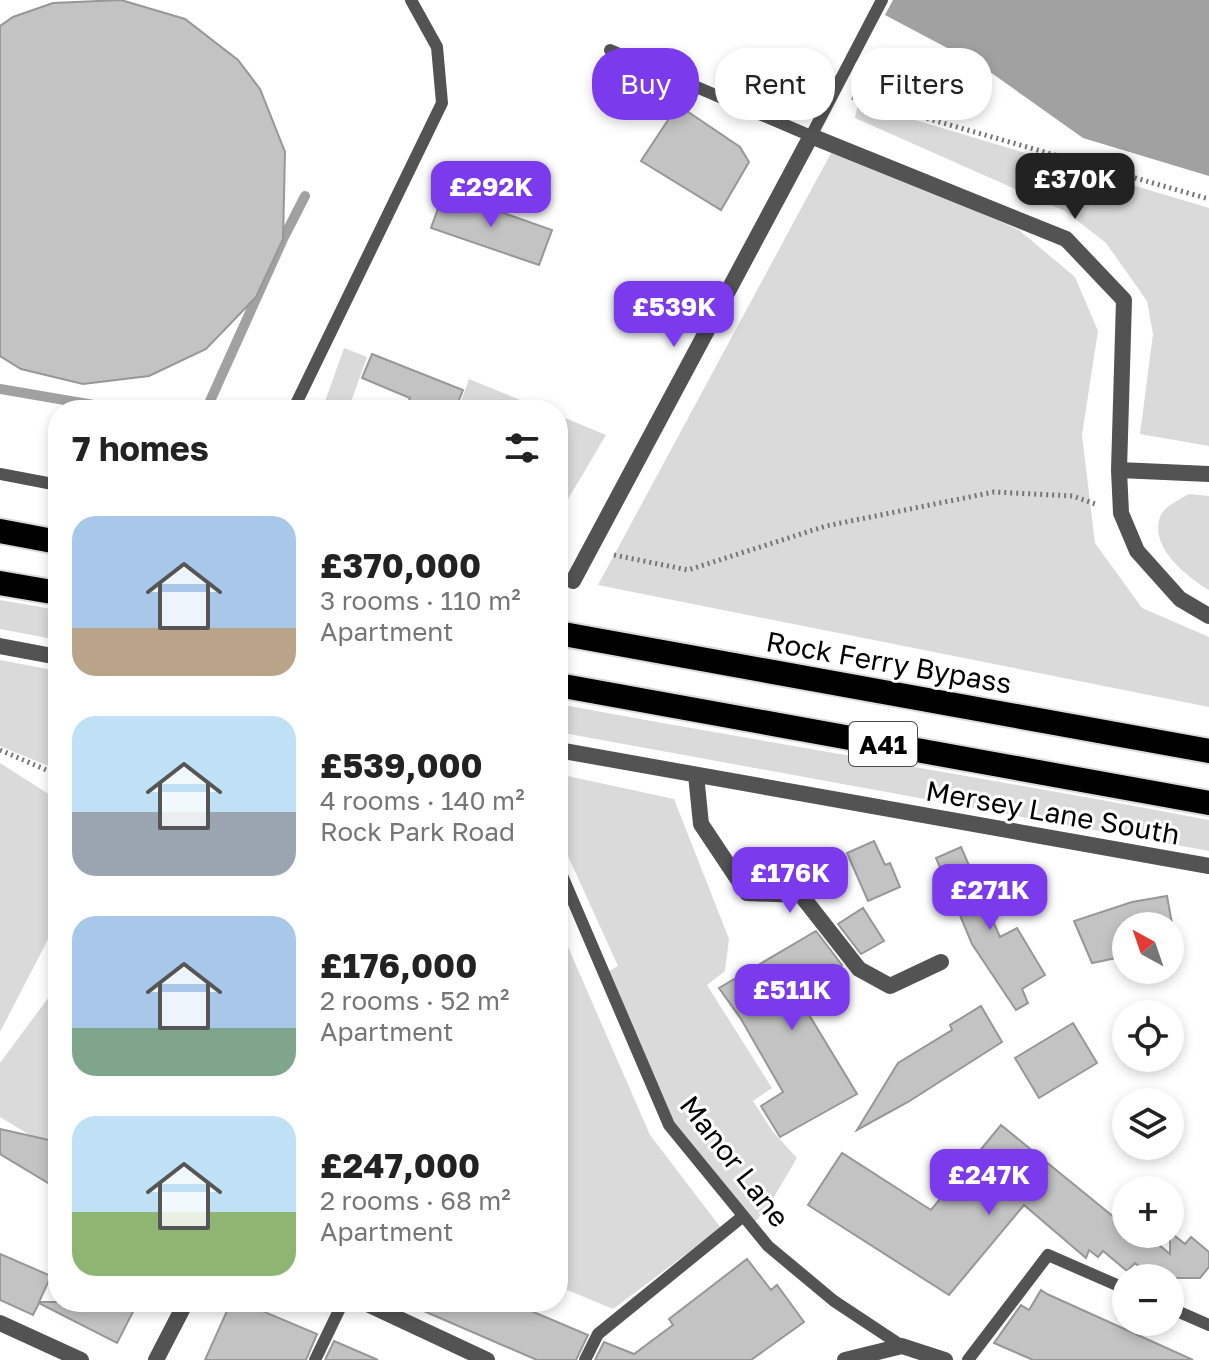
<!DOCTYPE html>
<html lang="en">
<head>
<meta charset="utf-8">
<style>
  :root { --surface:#fff; --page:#f6f6f6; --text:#222; --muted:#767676; --accent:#7c3aed }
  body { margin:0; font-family:"Golos Text",sans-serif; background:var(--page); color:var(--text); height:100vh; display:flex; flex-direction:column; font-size:30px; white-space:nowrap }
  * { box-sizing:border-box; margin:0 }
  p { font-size:26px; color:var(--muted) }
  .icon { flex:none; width:44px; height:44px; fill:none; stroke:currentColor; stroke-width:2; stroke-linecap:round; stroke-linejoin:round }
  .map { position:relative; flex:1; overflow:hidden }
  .side { position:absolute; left:48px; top:400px; width:520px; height:912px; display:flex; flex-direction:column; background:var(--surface); border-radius:32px; box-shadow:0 4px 12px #0003 }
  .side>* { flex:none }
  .banner { position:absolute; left:592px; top:48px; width:496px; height:72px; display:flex; gap:16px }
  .needle { width:52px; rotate:320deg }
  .controls { position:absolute; left:1112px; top:912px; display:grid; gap:16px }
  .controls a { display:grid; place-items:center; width:72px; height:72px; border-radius:50%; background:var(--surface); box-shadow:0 4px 12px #0003; font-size:40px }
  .price { position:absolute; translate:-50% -68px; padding:0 18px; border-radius:16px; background:var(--accent); color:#fff; font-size:26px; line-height:52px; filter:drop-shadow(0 2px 4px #0008) }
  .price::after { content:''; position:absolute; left:50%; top:48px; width:24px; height:18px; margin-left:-12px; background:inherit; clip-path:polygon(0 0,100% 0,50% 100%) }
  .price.current { background:#222; color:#fff }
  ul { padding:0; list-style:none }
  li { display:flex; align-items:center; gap:24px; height:200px; padding:0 24px }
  li span { display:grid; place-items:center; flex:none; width:224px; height:160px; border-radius:24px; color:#555 }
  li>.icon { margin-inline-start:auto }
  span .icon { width:96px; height:96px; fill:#fffc; stroke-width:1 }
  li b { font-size:34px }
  h2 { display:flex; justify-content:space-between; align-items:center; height:96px; padding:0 24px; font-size:34px }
  .pill { padding:0 28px; border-radius:32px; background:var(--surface); box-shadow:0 4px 12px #0003; font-size:28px; line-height:72px }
  .pill.current { background:var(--accent); color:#fff }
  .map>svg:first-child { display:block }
  .green { fill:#dadada }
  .water { fill:#a1a1a1 }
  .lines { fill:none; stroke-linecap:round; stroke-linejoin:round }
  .stream { stroke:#a1a1a1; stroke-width:10 }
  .building { fill:#c3c3c3; stroke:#979797; stroke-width:2 }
  .highway-casing { stroke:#dbdbdb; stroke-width:28 }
  .path { stroke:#757575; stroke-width:5; stroke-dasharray:2 4; stroke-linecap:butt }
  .lane { stroke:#535353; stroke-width:12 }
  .street { stroke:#535353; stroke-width:16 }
  .highway { stroke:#000; stroke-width:24 }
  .labels { text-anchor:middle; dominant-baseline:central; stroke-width:6; stroke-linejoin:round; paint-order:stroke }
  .shield { fill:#fff; stroke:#4c4c4c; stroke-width:2 }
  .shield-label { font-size:26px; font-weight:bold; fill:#000 }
  .street-label { font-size:28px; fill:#000; stroke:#fff }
</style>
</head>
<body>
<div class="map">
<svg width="1209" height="1360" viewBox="0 0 1209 1360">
  <rect width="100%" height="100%" fill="#fff"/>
  <path class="green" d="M858,103L1209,208V446L1140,434L1153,334L1147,301L1106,243L1065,211L855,118Z
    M831,153L913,182L1019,230L1075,277L1098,331L1082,435L1095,543L1142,608L1209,637V707L598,585Z
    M344,348L367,357L348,410H322Z
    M469,379L545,410H458Z
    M558,415L606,435L558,516Z
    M1189,494L1209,496V590C1187,577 1149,547 1160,517C1164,506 1179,500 1189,494Z
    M0,600L58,610V640L0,629Z
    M0,660L58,671V770L0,746Z
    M558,704C775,744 992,779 1209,820V851L558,732Z
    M0,763L58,800V920L0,1032Z
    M558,774L674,799L729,939L725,971L707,985L772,1088L753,1101L773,1132L797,1158L772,1200L755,1222L673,1121L609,971L618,966L558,834Z
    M565,940L650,1135L721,1228L613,1309L558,1286V954Z
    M58,956V1152L0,1117V1063L54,990Z"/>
  <path class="water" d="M893,0H1209V176L1083,138L983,67L885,15Z"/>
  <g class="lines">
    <path class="stream" d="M0,389L123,410
      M206,410L283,239L305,196"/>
  </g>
  <path class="building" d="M121,0L185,19L238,60L260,89L285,152L283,239L256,297L206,349L149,376L83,384L21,369L0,356V26L13,17L53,3Z
    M678,105L740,147L749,162L721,210L641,161Z
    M444,192L552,230L539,265L431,228Z
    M372,354L463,390L455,410H405L410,398L362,378Z
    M874,841L885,865L890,863L900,887L868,901L847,853Z
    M961,847L1000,937L1017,928L1045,975L1022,989L1028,1003L1016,1010L972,944L936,858Z
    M1167,896L1175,940L1170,942V926H1126V956L1092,963L1074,921L1132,902Z
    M863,908L884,941L861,954L838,924Z
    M816,931L842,965L838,968L840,971L797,995L857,1094L780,1137L761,1106L783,1092L741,1019L719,988Z
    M981,1006L1002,1042L908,1102L857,1130L898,1063L952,1030L950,1025Z
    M1073,1023L1097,1063L1039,1098L1015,1058Z
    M1001,1125L1126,1227V1234H1146L1170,1254V1232L1185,1244L1191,1237L1209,1252V1267L1200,1278H1153L1135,1263L1127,1271L1103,1251L1098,1257L1089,1250L1086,1258L1024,1205L949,1295L808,1205L842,1153L931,1210Z
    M0,1129L58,1142V1189L0,1154Z
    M0,1254L51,1276L39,1302H138L117,1343L39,1303L33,1315L0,1300Z
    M747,1259L771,1290L777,1285L804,1322L751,1360H595L604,1342L634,1354L673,1325L669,1319Z
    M1041,1290L1047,1294L1193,1360H1033L994,1343L1021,1305L1029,1310Z
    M231,1302H241L317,1334L306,1360H205Z
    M403,1302H510L588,1335L576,1360H537Z
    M334,1341L378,1360H325Z"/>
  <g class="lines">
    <g class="highway-casing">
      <path id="highway" d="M0,531L58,542
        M0,583L58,593
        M558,633L1209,751
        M558,685L1209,803"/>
    </g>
    <path class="path" d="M852,97L1209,199
      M614,555L688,570L826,526L994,492L1073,496L1098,505
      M0,750L58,775"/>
    <path class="lane" d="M610,50L811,136L882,0
      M293,410L442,103L437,47L411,0
      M0,474L58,485
      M558,866L669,1125L768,1246L834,1301L902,1346
      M1170,1308L1209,1325
      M315,1360L343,1302
      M585,1360L598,1334L742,1217
      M968,1360L1048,1255L1126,1289"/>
    <path class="street" d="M1119,470L1209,474
      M573,581L811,136L1066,239L1124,300L1119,470L1121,513L1137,551L1180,599L1209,616
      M0,646L58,657
      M558,750L1209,866
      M696,775L701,824L747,893L801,895L859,969L890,986L941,962
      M363,1302L487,1360
      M0,1323L81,1360
      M156,1360L186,1302
      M845,1360L902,1346L945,1360"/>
    <use href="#highway" class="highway"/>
  </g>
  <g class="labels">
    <rect class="shield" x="849" y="722" width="68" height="44" rx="6"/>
    <g class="shield-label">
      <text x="883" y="744">A41</text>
    </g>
    <g class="street-label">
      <text transform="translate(889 662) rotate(10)">Rock Ferry Bypass</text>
      <text transform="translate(1053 812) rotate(10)">Mersey Lane South</text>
      <text transform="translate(735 1161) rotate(52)">Manor Lane</text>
    </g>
  </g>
</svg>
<div class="controls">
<a><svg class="needle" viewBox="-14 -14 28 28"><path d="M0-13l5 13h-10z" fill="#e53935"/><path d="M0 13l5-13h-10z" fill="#767676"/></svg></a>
<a><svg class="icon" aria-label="locate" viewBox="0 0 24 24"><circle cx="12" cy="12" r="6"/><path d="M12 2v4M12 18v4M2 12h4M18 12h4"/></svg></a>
<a><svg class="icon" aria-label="layers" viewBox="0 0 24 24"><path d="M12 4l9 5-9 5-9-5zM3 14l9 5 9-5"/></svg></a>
<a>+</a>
<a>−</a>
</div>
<b class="price current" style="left:1075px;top:221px">£370K</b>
<b class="price" style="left:491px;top:229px">£292K</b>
<b class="price" style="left:674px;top:349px">£539K</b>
<b class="price" style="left:790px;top:915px">£176K</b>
<b class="price" style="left:990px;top:932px">£271K</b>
<b class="price" style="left:792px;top:1032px">£511K</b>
<b class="price" style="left:989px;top:1217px">£247K</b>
<div class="banner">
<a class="pill current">Buy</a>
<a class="pill">Rent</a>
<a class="pill">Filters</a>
</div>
<section class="side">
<h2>7 homes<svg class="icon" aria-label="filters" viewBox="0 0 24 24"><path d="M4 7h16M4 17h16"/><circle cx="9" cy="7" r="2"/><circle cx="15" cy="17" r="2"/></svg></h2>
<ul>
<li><span style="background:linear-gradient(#a9c7e8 70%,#b9a48a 0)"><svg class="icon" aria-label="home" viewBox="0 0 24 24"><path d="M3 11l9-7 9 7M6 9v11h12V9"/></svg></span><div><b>£370,000</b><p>3 rooms · 110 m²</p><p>Apartment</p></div></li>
<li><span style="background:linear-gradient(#bfe0f5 60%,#9aa5b1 0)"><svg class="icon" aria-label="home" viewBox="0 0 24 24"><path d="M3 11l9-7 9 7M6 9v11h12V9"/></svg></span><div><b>£539,000</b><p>4 rooms · 140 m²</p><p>Rock Park Road</p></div></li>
<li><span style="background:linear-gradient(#a9c7e8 70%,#7fa58c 0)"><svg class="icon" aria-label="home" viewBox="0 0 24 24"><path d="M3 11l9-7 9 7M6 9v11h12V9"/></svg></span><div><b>£176,000</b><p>2 rooms · 52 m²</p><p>Apartment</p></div></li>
<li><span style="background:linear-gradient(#bfe0f5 60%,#8fb573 0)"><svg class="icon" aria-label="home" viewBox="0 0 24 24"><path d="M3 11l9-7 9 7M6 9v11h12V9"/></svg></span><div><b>£247,000</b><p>2 rooms · 68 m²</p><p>Apartment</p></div></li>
</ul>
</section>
</div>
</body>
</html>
